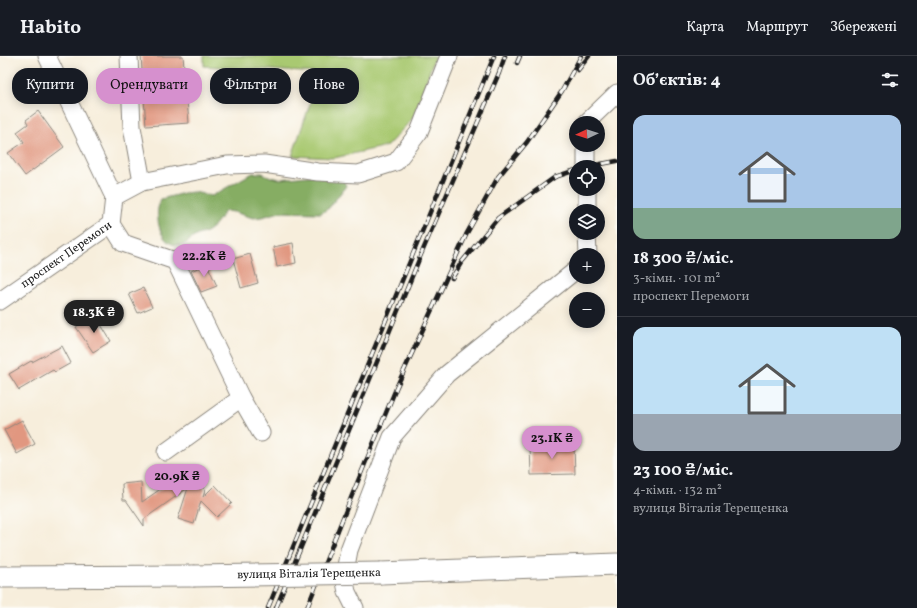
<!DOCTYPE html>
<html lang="uk">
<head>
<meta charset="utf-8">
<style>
  :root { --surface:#171b24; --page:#242831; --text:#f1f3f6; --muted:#9ea1a6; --line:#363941; --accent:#d690ce }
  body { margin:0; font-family:Vollkorn,serif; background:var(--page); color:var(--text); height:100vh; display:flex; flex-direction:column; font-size:15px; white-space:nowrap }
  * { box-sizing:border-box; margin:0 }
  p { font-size:13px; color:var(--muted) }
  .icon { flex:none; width:22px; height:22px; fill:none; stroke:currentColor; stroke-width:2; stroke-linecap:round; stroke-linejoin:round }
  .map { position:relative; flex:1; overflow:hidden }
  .panel { display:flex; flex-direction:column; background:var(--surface); width:300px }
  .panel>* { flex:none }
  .hud { position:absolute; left:12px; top:12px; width:380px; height:36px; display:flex; gap:8px }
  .needle { width:26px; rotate:266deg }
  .tools { position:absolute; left:569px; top:60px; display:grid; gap:8px }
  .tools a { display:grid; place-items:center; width:36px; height:36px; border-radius:50%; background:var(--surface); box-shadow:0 2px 10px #0003; font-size:20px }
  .price { position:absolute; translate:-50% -34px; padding:0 9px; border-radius:14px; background:var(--accent); color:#111; font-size:13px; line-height:26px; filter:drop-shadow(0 1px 2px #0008) }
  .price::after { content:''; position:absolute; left:50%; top:24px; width:12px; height:9px; margin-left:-6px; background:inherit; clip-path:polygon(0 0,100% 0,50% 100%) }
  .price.on { background:#222; color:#fff }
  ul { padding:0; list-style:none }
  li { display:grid; align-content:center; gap:8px; height:212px; padding:0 16px }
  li+li { border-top:1px solid var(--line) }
  li span { display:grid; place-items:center; height:124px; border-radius:12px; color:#555 }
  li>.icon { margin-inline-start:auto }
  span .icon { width:72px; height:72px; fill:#fffc; stroke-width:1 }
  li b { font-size:17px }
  h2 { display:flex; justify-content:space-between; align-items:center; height:48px; padding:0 16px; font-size:17px }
  .chip { padding:0 14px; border-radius:16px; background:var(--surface); box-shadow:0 2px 10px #0003; font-size:14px; line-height:36px }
  .chip.on { background:var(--accent); color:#111 }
  header { display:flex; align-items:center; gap:24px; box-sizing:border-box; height:56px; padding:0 20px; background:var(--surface); border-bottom:1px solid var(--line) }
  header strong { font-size:19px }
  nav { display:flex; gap:22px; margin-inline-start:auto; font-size:14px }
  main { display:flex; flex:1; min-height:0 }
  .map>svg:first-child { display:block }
  .green { fill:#a9c971; stroke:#627246 }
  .forest { fill:#86ad63; stroke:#516440 }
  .building { fill:#e19780 }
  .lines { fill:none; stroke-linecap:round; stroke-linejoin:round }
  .minor-casing { stroke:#8a857c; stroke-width:19 }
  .major-casing { stroke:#8a857c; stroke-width:23 }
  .minor { stroke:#fff; stroke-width:17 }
  .major { stroke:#fff; stroke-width:21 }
  .rail-casing { stroke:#1c1c1c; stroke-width:4.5 }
  .rail { stroke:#fdfcf7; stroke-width:3; stroke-dasharray:9; stroke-linecap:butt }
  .major-bridge-casing { stroke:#8a857c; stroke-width:23; stroke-linecap:butt }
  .major-bridge { stroke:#fff; stroke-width:21 }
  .labels { text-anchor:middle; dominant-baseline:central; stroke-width:3.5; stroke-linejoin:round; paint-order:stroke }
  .street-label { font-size:12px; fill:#1c1c1c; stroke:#fdfcf7 }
</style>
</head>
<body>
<header>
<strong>Habito</strong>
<nav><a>Карта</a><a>Маршрут</a><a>Збережені</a></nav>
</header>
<main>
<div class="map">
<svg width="617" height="552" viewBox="0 0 617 552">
  <rect width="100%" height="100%" fill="#fdfcf7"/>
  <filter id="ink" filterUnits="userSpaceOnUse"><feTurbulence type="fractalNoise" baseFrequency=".025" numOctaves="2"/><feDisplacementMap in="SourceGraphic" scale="8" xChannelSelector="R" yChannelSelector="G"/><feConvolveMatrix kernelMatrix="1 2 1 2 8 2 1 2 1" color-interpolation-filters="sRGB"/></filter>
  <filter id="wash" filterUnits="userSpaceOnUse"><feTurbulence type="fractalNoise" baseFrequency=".012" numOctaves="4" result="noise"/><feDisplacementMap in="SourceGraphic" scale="16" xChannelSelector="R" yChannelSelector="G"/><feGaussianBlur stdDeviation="0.9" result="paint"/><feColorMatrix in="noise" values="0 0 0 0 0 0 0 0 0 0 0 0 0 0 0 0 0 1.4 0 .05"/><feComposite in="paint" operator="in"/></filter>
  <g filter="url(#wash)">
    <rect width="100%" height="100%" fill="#f7eedc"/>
    <path class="green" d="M204,0H435L413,62L387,90L334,102L292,100L311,45L319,17L204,10Z"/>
    <path class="forest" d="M253,117H262L271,121L280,123L325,118L342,121L346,130L329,152L321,157L280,156L262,161L253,162L234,156L225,155C219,164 214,172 204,177C202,178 198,178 196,180C190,183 187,188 180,189C161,191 156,165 158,152C159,149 160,145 161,143L184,137L194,136L212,140L245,121Z"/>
    <g id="blocks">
      <path class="building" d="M141,0H183L189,67L146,70Z
        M38,55L64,91L25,120L8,97L24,86L17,76L28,68L26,64Z
        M293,187L296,207L277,211L273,191Z
        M250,198L258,227L241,232L233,203Z
        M207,208L217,230L201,236L191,215Z
        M143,232L152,251L138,257L129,238Z
        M95,259L111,285L93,296L76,271Z
        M62,290L71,307L55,316L53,314L19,334L9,318L31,305L32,306Z
        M22,364L35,388L17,398L4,374Z
        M574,389L575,418L531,419L530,390Z
        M189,411L205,434L203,441L215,429L232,447L217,461L201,445L194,468L178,463L188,432L144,463V470L126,444H123L122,428L141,426L142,446L179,420L178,419Z"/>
    </g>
  </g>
  <g filter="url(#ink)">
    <use href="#blocks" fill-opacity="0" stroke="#8a857c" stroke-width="1"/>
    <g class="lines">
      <g class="minor-casing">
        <g id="minor">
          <path d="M47,0L114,141"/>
          <path d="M129,0L132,71L142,126"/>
          <path d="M586,67L617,37"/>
          <path d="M586,89V111"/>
          <path d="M587,133V155"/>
          <path d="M114,141L142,126L227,109L264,108L318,116L358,118L396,106L419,76L449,0"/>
          <path d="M111,168L123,187L175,205L241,342L261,377"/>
          <path d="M587,177L588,199"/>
          <path id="s1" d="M0,245L111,168L114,141"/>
          <path d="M166,396L241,342"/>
          <path d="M355,552L347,536L344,521L349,494L392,381L447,318L576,214"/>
        </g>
      </g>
      <g class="major-casing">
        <path id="major" d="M381,517L617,508
          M0,521L193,520"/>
      </g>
      <use href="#minor" class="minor"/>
      <use href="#major" class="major"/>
      <g class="rail-casing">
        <path id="rail" d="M517,7L520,0
          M578,14L589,0
          M585,111L617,105
          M452,222L461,207L498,162L555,121L576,114
          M268,552L494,0
          M276,552L420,201L499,17L505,0
          M307,552L346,454L397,330L467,177L498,121L527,86L562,35L581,0"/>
      </g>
      <use href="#rail" class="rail"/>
      <g class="major-bridge-casing">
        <g id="major-bridge">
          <path id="s2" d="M193,520L381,517"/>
        </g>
      </g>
      <use href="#major-bridge" class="major-bridge"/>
    </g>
  </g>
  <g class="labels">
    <g class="street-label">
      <text stroke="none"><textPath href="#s1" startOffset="81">проспект Перемоги</textPath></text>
      <text stroke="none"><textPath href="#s2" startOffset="116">вулиця Віталія Терещенка</textPath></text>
    </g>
  </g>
</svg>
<div class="tools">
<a><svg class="needle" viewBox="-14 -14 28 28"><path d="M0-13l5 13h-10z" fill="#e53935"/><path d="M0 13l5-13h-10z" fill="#9ea1a6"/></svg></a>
<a><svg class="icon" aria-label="locate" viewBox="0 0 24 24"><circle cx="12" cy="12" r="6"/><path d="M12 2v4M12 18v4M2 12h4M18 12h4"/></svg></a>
<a><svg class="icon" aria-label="layers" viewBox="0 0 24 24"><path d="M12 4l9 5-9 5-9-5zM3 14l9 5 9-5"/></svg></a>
<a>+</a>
<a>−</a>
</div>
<b class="price" style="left:204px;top:222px">22.2K ₴</b>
<b class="price on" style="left:94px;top:278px">18.3K ₴</b>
<b class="price" style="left:552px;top:404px">23.1K ₴</b>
<b class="price" style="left:177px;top:442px">20.9K ₴</b>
<div class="hud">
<a class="chip">Купити</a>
<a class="chip on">Орендувати</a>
<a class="chip">Фільтри</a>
<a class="chip">Нове</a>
</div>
</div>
<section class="panel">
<h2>Об’єктів: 4<svg class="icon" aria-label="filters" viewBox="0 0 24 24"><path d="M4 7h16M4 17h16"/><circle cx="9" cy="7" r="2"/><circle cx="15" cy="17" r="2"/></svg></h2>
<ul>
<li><span style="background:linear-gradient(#a9c7e8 75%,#7fa58c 0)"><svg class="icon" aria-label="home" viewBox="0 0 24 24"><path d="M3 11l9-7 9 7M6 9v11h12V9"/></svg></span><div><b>18 300 ₴/міс.</b><p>3-кімн. · 101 m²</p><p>проспект Перемоги</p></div></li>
<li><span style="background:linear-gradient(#bfe0f5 70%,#9aa5b1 0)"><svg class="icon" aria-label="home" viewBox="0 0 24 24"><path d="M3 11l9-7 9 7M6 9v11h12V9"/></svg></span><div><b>23 100 ₴/міс.</b><p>4-кімн. · 132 m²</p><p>вулиця Віталія Терещенка</p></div></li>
</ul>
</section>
</main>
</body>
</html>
